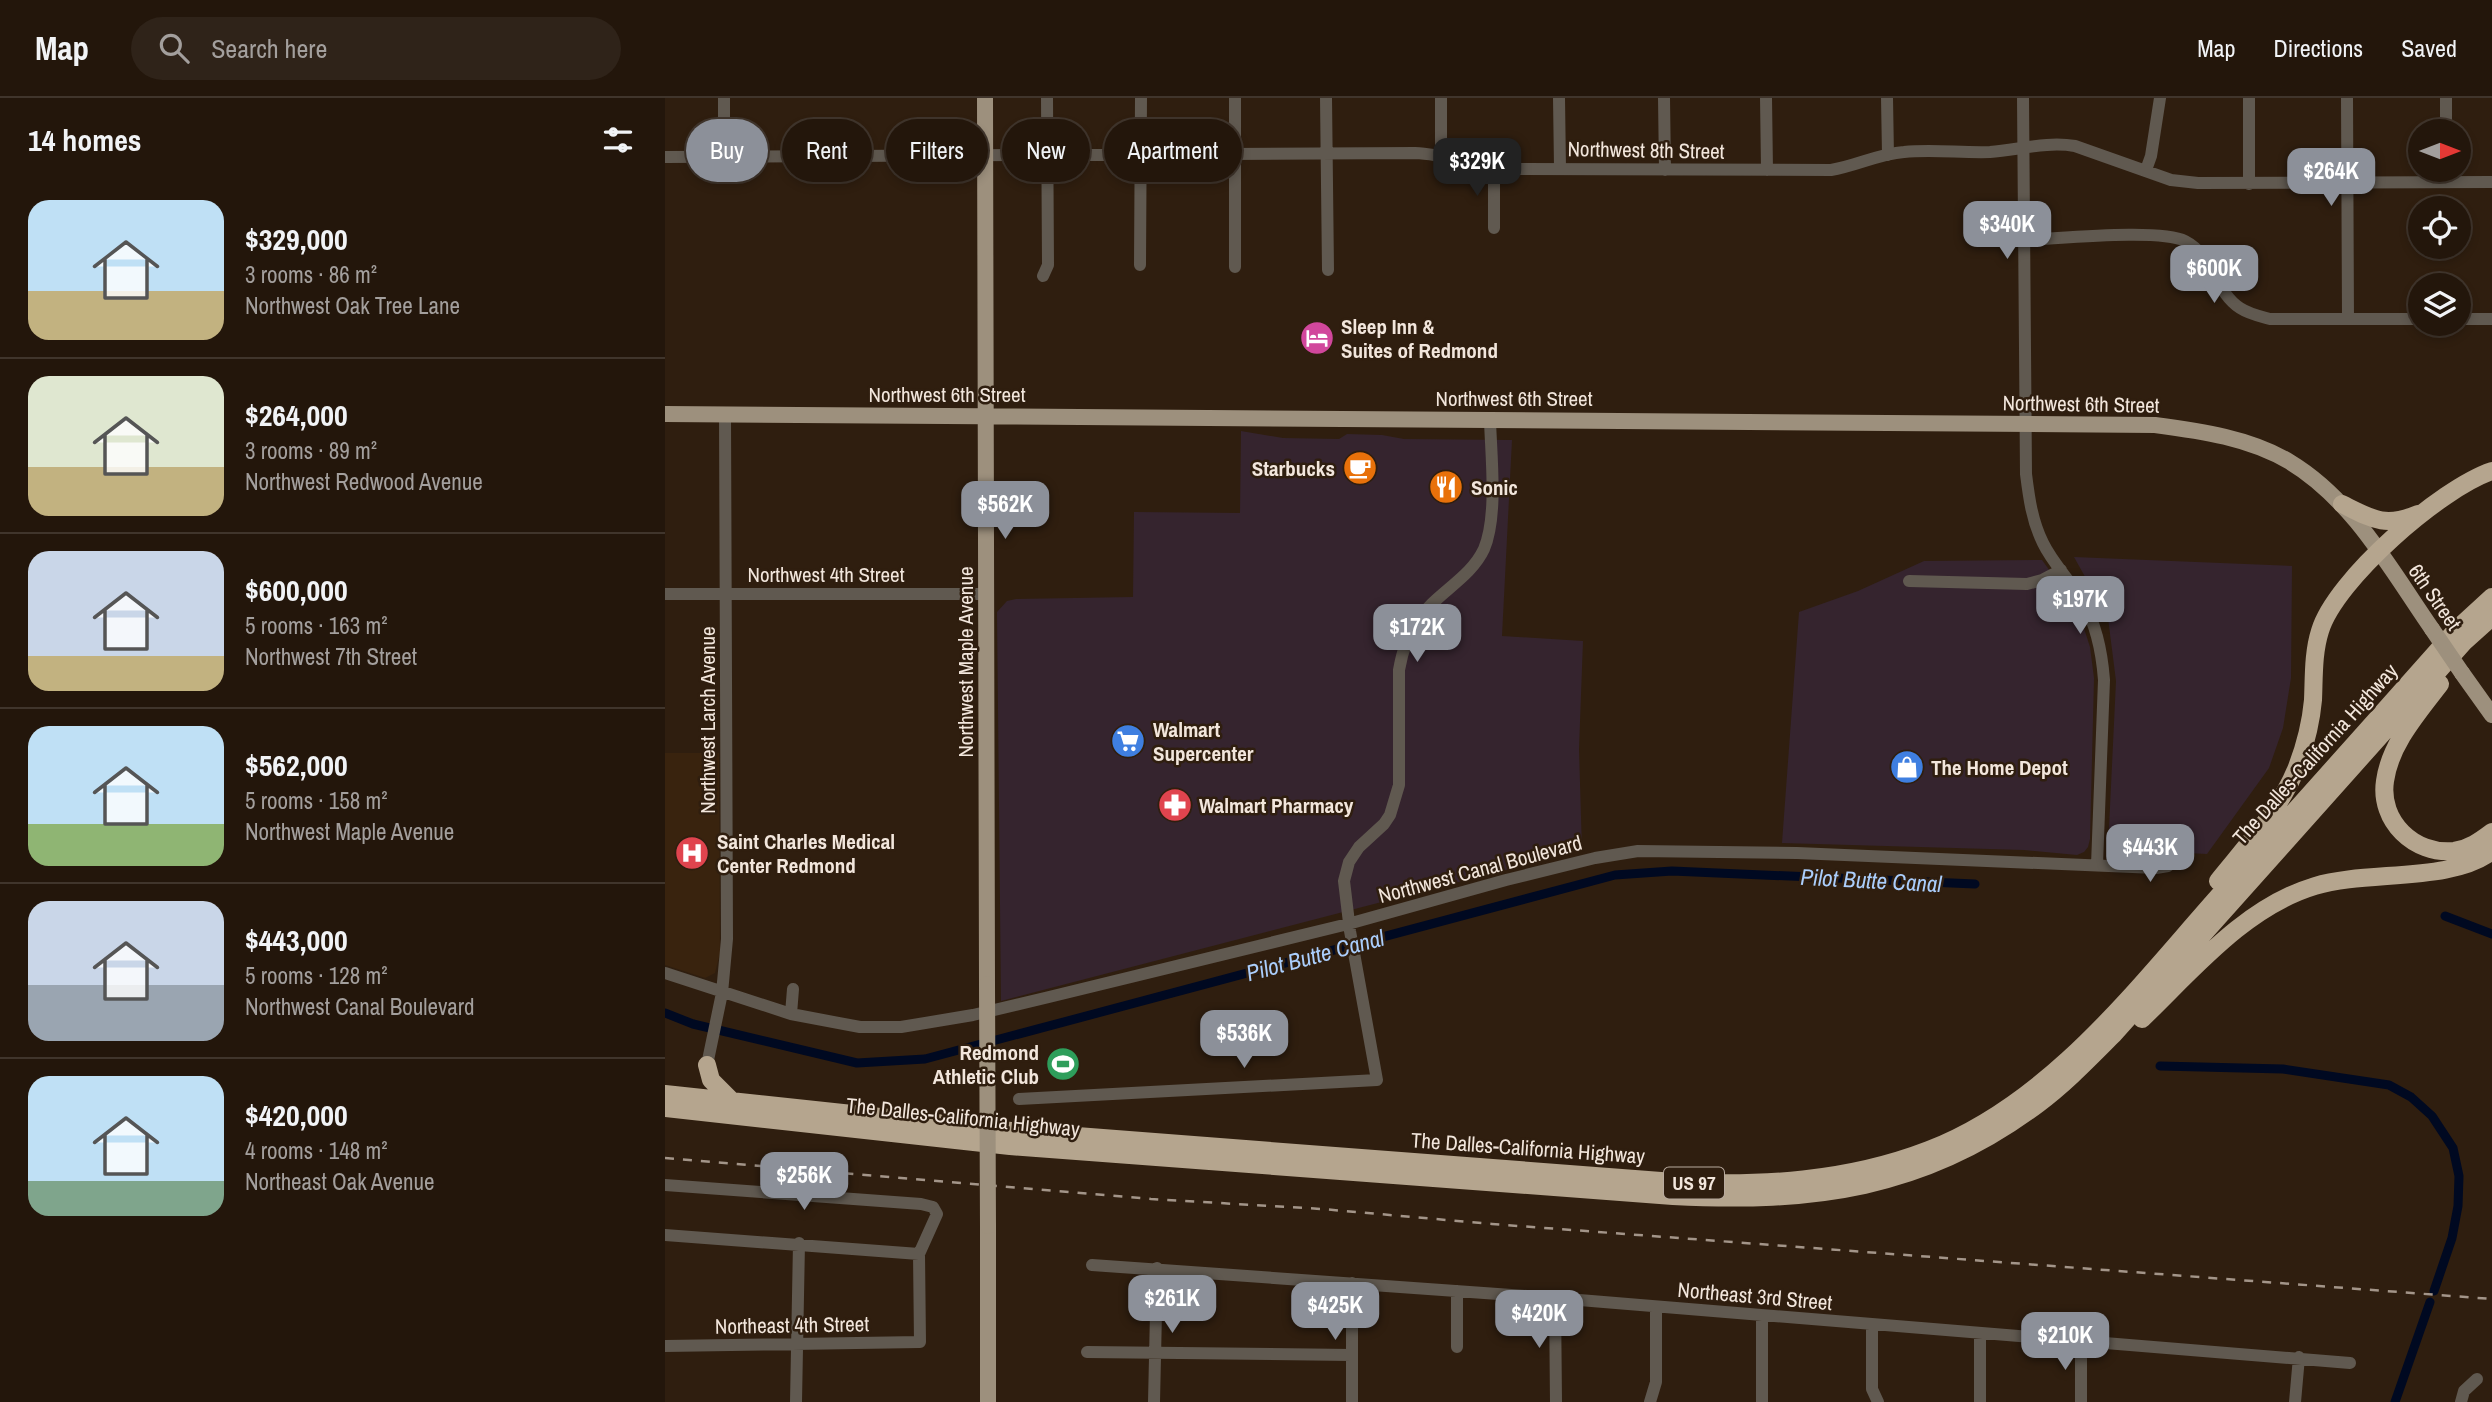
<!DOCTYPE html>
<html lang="en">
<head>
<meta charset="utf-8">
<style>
  :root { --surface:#23160b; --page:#2f2319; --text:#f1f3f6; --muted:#a39f9d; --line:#40352c; --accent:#8c9099 }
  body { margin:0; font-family:"Archivo Narrow",sans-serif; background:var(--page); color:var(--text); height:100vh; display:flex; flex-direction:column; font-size:26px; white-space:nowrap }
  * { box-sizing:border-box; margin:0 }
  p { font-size:23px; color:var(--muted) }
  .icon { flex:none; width:38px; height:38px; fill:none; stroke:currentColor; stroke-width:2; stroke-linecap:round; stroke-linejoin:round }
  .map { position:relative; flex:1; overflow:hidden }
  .drawer { display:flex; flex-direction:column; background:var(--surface); width:665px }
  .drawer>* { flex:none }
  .top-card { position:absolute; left:21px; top:21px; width:665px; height:63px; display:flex; gap:14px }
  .needle { width:46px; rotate:90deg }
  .fabs { position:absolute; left:1743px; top:21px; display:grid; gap:14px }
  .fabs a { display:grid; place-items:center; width:63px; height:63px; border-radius:50%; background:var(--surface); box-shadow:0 4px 10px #0003,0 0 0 2px var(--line); font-size:35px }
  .price { position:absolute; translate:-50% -60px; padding:0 16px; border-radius:14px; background:var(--accent); color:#fff; font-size:23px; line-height:46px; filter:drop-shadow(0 2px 4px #0008) }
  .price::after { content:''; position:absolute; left:50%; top:42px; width:21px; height:16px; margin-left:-10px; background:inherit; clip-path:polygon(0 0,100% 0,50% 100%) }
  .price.selected { background:#222; color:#fff }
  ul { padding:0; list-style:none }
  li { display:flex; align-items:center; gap:21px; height:175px; padding:0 28px }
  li+li { border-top:2px solid var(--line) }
  li span { display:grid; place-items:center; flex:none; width:196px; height:140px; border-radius:21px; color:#555 }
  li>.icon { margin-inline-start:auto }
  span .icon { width:84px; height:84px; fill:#fffc; stroke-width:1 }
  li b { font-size:30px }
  h2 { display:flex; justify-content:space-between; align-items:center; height:84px; padding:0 28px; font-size:30px }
  .chip { padding:0 24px; border-radius:32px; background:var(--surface); box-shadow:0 4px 10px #0003,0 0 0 2px var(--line); font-size:24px; line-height:63px }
  .chip.selected { background:var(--accent); color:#fff }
  header { display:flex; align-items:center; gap:42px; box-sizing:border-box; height:98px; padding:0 35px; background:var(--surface); border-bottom:2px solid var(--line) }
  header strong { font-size:33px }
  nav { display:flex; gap:38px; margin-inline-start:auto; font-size:24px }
  .search { width:490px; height:63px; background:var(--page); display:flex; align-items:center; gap:18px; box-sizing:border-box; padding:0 24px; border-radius:38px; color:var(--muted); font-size:26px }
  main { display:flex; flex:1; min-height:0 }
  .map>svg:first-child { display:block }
  .commercial { fill:#35242e }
  .built { fill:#39230e }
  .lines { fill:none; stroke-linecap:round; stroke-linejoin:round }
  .canal { stroke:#000921; stroke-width:9 }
  .minor { stroke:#605950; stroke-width:12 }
  .major { stroke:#9d907d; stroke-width:16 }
  .highway { stroke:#b5a58e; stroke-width:18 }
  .rail { stroke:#a39589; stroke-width:2.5; stroke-dasharray:9 9; stroke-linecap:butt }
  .major-bridge { stroke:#9d907d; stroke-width:16 }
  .labels { text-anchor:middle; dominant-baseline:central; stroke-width:5; stroke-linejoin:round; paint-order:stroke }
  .shield { fill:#2f1e0f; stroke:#b8aa9e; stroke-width:2 }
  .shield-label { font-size:19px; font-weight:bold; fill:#f2e6dc }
  .street-label { font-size:21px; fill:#f2e6dc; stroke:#2f1e0f }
  .poi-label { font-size:21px; font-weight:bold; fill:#f2e6dc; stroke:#2f1e0f; text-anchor:start }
  .water-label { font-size:23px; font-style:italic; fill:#abcefc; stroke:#2f1e0f }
</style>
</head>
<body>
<header>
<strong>Map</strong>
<div class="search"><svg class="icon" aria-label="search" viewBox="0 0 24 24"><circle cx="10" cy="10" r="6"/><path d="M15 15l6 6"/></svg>Search here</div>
<nav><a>Map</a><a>Directions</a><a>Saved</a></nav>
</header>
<main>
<section class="drawer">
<h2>14 homes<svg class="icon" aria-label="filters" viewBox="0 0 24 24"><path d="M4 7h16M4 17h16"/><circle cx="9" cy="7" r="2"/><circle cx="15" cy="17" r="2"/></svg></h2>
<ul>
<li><span style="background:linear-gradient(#bfe0f5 65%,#c2b280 0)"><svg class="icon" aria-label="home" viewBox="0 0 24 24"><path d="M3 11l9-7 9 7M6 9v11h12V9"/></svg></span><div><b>$329,000</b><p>3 rooms · 86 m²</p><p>Northwest Oak Tree Lane</p></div></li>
<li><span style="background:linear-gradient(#dfe7d0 65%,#c2b280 0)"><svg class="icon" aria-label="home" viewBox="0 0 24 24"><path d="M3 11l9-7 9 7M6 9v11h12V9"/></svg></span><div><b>$264,000</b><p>3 rooms · 89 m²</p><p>Northwest Redwood Avenue</p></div></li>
<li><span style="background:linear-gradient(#c9d6e8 75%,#c2b280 0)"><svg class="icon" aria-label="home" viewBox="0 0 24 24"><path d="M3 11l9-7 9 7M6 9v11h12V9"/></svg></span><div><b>$600,000</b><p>5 rooms · 163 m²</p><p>Northwest 7th Street</p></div></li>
<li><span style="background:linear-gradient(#bfe0f5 70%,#8fb573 0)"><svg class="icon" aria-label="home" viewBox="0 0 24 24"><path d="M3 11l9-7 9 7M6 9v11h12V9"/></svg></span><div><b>$562,000</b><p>5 rooms · 158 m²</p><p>Northwest Maple Avenue</p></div></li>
<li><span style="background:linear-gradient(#c9d6e8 60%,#9aa5b1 0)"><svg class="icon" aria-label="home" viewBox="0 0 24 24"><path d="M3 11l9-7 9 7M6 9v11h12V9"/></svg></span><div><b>$443,000</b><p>5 rooms · 128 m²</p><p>Northwest Canal Boulevard</p></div></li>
<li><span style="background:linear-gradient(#bfe0f5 75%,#7fa58c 0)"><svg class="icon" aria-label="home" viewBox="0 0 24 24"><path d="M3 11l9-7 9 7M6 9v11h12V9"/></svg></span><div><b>$420,000</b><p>4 rooms · 148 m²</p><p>Northeast Oak Avenue</p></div></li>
</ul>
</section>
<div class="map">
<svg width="1827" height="1304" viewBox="0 0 1827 1304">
  <rect width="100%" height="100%" fill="#2f1e0f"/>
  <path class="commercial" d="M576,333L618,340L674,341L682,336L717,337L739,341L847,342L837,538L918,543L914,651L917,752L336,903L332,514L342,503L351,501L468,499L469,414L575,415Z
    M1409,459L1627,468L1626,580L1618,630L1604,670L1542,756L1443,751L1451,583L1443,520Z
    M1377,462L1403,498L1416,521L1425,549L1429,580L1425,741L1423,749L1419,754L1412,757L1359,752L1117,745L1134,514L1193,493L1259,463Z"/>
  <path class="built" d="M0,655H54L55,855L50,875L40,880L0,867Z"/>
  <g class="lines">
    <path class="canal" d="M1780,818L1827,836
      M0,915L28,926L192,965L260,961L950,777L1007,773L1310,786
      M1495,968L1618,971L1724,987L1746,999L1767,1018L1788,1050L1794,1078L1793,1108L1787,1140L1769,1193
      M1730,1304L1765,1204"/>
    <path class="minor" d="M59,0V58
      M570,0V169
      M661,0L663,172
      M776,0V57
      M894,0L895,70
      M999,0L1000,72
      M1101,0L1102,72
      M1222,0L1223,57
      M1358,0L1361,376C1364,400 1367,423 1378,445C1388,466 1406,483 1418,504C1432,528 1437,555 1439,582L1432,767
      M1584,0V86
      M1682,0L1683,221
      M1781,33V0
      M0,59L750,55C782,56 811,69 843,71L1166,72C1191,68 1213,56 1239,54C1267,51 1296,55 1325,54C1353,52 1382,43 1410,48L1506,82L1533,85L1827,84
      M1481,72L1486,58L1495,0
      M829,130V70
      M1358,142C1391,141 1495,130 1520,143C1548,157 1550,194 1575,210C1584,216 1594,218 1605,221H1755
      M475,167L476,0
      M378,178L383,167L382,0
      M1794,221H1827
      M1244,483L1362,486L1377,482L1396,472
      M0,496H321
      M0,875L126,916L195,929H236L308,917L384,899L683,826L841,782L930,760L973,753L1132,755L1491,770L1503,768L1522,754
      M126,916L128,891
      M42,967L57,895L62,841L60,317
      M354,1001L712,982L685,833L679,783L684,764L694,749L719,726L725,717L734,687V572C737,555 743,536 753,522C771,495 805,481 819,451C833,418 826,358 825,322
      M0,1087L256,1106L268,1109L272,1116L254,1156L255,1244L0,1248
      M0,1137L254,1156
      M427,1167L890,1200L1685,1265
      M792,1193V1249
      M890,1200L891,1304
      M1207,1227V1291L1213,1304
      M1416,1244V1304
      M422,1254L687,1257
      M131,1304L134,1145
      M489,1304L492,1170
      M687,1304V1185
      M985,1304L991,1284V1209
      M1097,1304V1218
      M1315,1304V1236
      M1630,1304L1634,1259
      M1796,1304L1799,1293L1812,1281"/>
    <path class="major" d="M320,0L322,886
      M0,316L1490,327C1536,333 1585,340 1625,364C1688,402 1726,472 1767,531
      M1797,575L1827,617
      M323,1128V1304"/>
    <path class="highway" d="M1677,406C1707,421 1720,430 1753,416
      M1775,586C1753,615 1725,646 1720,683C1714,723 1749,757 1789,753C1804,751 1815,743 1827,734
      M1553,783C1581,748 1615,712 1632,669C1640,648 1646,624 1648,602C1649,579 1648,555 1655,533C1670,482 1776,390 1827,373
      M1477,921C1528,872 1580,809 1650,788C1701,772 1787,785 1827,753
      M42,967L46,982L67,1003
      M0,996L346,1033L1009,1084C1097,1088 1181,1084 1264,1052C1388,1004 1473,888 1559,792C1636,706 1714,619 1791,532L1827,499
      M0,1010L345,1048L1008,1098C1146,1105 1259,1092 1373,1006C1400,986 1424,961 1448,937L1767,580L1799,544L1827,519"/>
    <path class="rail" d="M0,1060L486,1101L657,1111L827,1126L1827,1201"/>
    <path class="major-bridge" d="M1767,531L1797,575
      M322,886L323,1128"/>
  </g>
  <defs>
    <g id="hotel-disc" transform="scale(1.75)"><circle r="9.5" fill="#d1479c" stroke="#2f1e0f"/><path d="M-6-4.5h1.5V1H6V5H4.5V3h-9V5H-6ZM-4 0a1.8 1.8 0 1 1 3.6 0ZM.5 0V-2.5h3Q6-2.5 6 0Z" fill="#fff"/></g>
    <g id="cafe-disc" transform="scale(1.75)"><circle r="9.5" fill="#e8710a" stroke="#2f1e0f"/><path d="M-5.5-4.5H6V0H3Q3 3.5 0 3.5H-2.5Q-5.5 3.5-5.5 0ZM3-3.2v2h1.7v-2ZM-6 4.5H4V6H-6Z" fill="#fff"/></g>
    <g id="restaurant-disc" transform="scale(1.75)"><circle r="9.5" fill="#e8710a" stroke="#2f1e0f"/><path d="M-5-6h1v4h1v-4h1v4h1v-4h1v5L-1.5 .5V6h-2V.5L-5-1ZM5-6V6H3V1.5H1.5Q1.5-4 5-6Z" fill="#fff"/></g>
    <g id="supermarket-disc" transform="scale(1.75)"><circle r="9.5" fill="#3f7fe0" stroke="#2f1e0f"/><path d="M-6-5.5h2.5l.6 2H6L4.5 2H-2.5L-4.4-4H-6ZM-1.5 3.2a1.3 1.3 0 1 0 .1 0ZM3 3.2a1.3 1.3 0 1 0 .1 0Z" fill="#fff"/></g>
    <g id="shop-disc" transform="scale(1.75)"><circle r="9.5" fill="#3f7fe0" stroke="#2f1e0f"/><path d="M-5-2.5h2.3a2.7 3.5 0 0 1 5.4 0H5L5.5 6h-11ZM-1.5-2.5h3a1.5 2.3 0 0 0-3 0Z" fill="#fff"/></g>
    <g id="pharmacy-disc" transform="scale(1.75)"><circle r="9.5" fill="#e0444e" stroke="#2f1e0f"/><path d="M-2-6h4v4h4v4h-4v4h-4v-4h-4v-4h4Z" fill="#fff"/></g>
    <g id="hospital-disc" transform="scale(1.75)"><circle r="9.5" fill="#e0444e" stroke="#2f1e0f"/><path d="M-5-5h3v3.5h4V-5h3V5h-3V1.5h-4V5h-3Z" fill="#fff"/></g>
    <g id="stadium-disc" transform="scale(1.75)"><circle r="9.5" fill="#2e9e5b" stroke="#2f1e0f"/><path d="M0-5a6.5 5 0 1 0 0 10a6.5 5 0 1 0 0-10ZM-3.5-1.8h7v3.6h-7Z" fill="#fff"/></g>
  </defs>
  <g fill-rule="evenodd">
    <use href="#hotel-disc" x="652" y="240"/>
    <use href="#cafe-disc" x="695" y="370"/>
    <use href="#restaurant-disc" x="781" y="389"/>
    <use href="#supermarket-disc" x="463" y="643"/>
    <use href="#shop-disc" x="1242" y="669"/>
    <use href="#pharmacy-disc" x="510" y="707"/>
    <use href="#hospital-disc" x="27" y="755"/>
    <use href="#stadium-disc" x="398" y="966"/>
  </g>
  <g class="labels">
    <rect class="shield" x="999" y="1069.5" width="60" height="31" rx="5"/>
    <g class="shield-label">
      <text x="1029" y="1085">US 97</text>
    </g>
    <g class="street-label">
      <text transform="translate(981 52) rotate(1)">Northwest 8th Street</text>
      <text x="282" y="296">Northwest 6th Street</text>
      <text x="849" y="300">Northwest 6th Street</text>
      <text transform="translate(1416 306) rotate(1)">Northwest 6th Street</text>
      <text x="161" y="476">Northwest 4th Street</text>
      <text transform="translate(1770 499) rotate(55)">6th Street</text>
      <text transform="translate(300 564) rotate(-90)">Northwest Maple Avenue</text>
      <text transform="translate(42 622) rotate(-90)">Northwest Larch Avenue</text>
      <text transform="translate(1650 656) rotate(-48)">The Dalles-California Highway</text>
      <text transform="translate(815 771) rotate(-15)">Northwest Canal Boulevard</text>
      <text transform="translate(298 1019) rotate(6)">The Dalles-California Highway</text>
      <text transform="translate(863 1050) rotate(4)">The Dalles-California Highway</text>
      <text transform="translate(1090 1198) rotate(5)">Northeast 3rd Street</text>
      <text transform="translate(127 1227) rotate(-1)">Northeast 4th Street</text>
    </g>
    <g class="poi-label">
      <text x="676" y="228">Sleep Inn &amp;<tspan x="676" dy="24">Suites of Redmond</tspan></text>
      <text x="670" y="370" text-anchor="end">Starbucks</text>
      <text x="806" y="389">Sonic</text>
      <text x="488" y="631">Walmart<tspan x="488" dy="24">Supercenter</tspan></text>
      <text x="1266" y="669">The Home Depot</text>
      <text x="534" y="707">Walmart Pharmacy</text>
      <text x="52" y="743">Saint Charles Medical<tspan x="52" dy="24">Center Redmond</tspan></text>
      <text x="374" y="954" text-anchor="end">Redmond<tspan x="374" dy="24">Athletic Club</tspan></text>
    </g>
    <g class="water-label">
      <text transform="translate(1206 782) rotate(3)">Pilot Butte Canal</text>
      <text transform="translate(650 857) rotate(-15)">Pilot Butte Canal</text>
    </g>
  </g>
</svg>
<div class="fabs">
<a><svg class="needle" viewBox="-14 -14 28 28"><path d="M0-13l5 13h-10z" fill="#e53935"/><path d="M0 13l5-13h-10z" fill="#a39f9d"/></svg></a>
<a><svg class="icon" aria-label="locate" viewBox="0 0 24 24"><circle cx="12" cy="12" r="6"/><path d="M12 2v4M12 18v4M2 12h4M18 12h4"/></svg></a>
<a><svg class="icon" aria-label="layers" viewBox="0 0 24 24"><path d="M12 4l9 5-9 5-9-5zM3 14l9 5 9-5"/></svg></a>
</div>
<b class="price selected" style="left:812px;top:100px">$329K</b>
<b class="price" style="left:1666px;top:110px">$264K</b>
<b class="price" style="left:1342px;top:163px">$340K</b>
<b class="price" style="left:1549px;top:207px">$600K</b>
<b class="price" style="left:340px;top:443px">$562K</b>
<b class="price" style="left:1415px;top:538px">$197K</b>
<b class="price" style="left:752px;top:566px">$172K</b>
<b class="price" style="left:1485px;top:786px">$443K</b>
<b class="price" style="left:579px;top:972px">$536K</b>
<b class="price" style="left:139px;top:1114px">$256K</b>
<b class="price" style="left:507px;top:1237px">$261K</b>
<b class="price" style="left:670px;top:1244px">$425K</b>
<b class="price" style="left:874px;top:1252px">$420K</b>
<b class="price" style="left:1400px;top:1274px">$210K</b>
<div class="top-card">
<a class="chip selected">Buy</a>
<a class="chip">Rent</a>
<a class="chip">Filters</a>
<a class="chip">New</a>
<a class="chip">Apartment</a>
</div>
</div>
</main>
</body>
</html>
